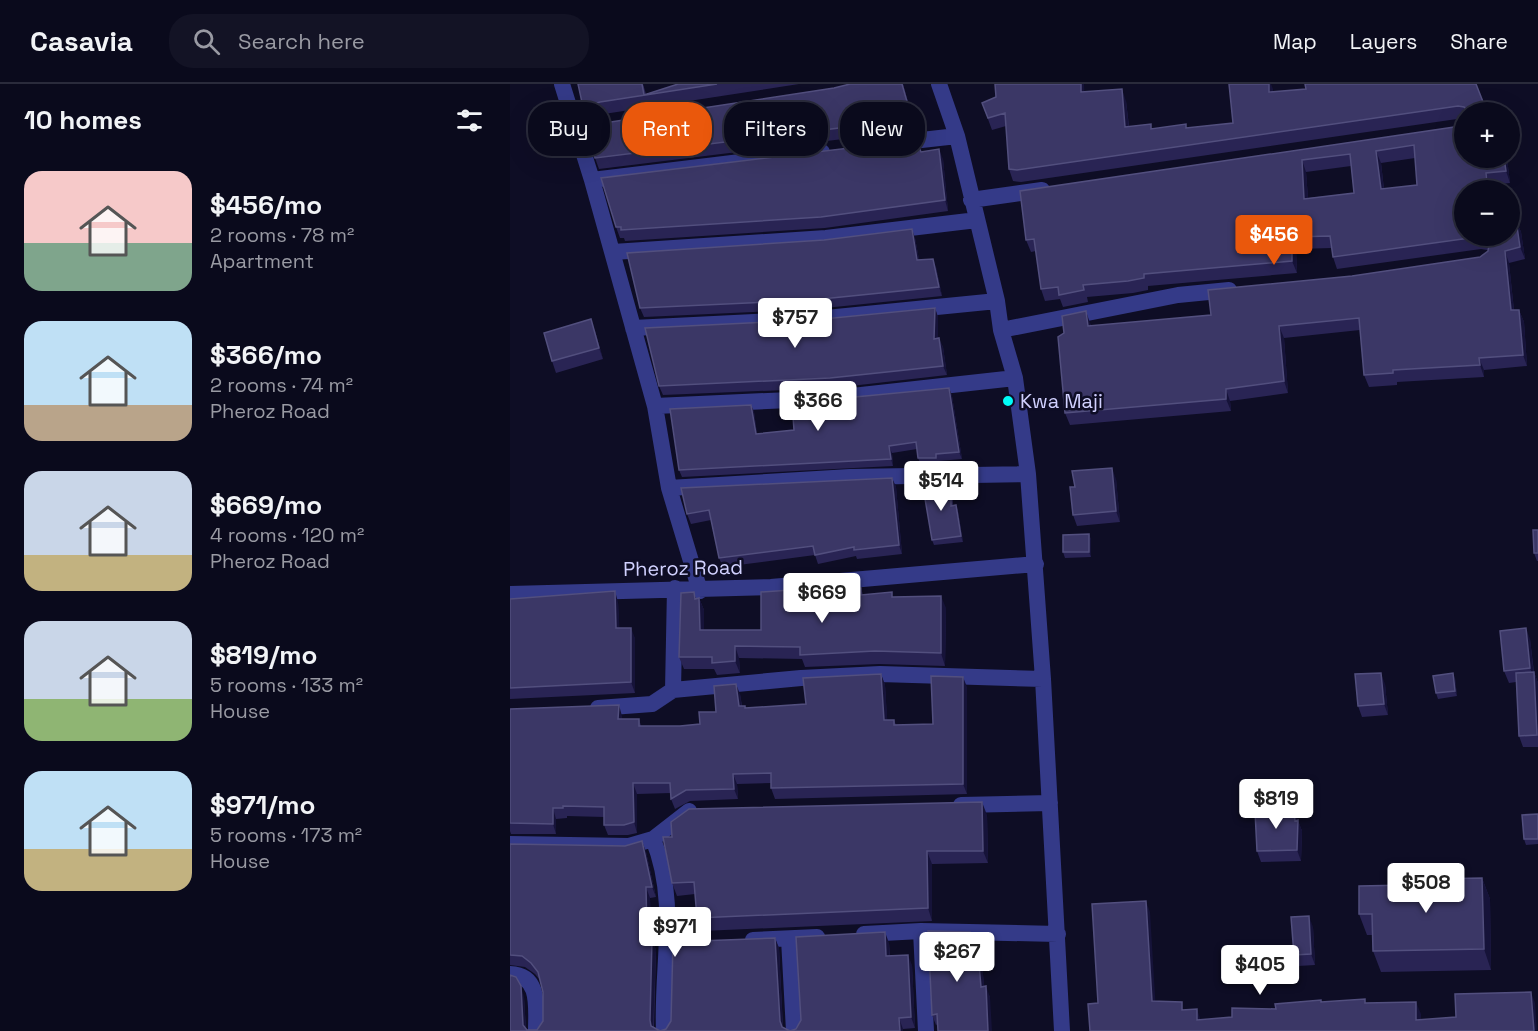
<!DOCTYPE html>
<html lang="en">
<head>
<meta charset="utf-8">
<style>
  :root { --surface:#0a0a1c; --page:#131325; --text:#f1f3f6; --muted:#999aa3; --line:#2a2b3b; --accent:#ea580c }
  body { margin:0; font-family:"Space Grotesk",sans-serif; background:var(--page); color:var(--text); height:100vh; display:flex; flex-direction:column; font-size:22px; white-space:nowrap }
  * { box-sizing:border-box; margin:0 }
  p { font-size:20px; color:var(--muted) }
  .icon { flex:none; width:33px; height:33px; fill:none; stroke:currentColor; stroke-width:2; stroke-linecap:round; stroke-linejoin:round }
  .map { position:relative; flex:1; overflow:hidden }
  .drawer { display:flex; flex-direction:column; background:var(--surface); width:510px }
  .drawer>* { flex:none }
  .hud { position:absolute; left:18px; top:18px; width:570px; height:54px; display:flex; gap:12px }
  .fabs { position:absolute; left:944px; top:18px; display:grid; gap:12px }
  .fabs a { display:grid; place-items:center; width:66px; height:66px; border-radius:50%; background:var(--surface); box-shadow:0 6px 24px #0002,0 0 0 2px var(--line); font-size:30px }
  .price { position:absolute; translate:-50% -51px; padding:0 14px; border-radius:6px; background:#fff; color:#222; font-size:20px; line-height:39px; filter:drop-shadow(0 2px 3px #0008) }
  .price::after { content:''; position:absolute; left:50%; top:36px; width:18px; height:14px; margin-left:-9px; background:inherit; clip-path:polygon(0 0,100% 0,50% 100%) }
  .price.on { background:var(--accent); color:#fff }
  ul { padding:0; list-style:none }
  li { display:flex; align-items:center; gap:18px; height:150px; padding:0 24px }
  li span { display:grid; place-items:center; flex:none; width:168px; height:120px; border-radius:18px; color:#555 }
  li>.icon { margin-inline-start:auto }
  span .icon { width:72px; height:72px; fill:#fffc; stroke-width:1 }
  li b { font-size:26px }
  h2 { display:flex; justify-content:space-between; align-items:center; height:72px; padding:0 24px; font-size:26px }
  .tag { padding:0 21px; border-radius:24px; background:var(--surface); box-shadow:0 6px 24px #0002,0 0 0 2px var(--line); font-size:21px; line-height:54px }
  .tag.on { background:var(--accent); color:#fff }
  header { display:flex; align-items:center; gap:36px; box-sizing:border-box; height:84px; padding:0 30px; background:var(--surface); border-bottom:2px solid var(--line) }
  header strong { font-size:28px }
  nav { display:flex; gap:33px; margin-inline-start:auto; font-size:21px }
  .search { width:420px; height:54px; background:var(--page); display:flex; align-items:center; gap:15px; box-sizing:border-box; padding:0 21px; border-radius:24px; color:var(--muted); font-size:22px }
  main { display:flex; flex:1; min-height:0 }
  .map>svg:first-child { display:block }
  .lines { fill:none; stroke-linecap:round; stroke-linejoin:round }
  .minor { stroke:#343a88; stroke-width:16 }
  .wall { fill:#292454; fill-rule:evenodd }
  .shaded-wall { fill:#161339 }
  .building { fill:#3b3766; stroke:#524f7e; stroke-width:1.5; fill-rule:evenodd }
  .poi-dot { fill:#00fcf8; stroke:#0e0d25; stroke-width:2 }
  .labels { text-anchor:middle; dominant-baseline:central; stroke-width:5; stroke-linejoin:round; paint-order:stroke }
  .poi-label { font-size:20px; fill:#d1d1ff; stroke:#0e0d25; text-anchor:start }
  .street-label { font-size:20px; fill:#d1d1ff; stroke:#0e0d25 }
</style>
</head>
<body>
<header>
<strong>Casavia</strong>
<div class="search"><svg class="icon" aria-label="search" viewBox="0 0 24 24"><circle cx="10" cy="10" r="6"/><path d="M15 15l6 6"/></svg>Search here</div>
<nav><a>Map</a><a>Layers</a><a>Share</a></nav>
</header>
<main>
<section class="drawer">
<h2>10 homes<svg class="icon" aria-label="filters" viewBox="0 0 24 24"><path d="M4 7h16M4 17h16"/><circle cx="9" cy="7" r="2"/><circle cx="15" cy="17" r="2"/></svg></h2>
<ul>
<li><span style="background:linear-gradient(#f6c9c9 60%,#7fa58c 0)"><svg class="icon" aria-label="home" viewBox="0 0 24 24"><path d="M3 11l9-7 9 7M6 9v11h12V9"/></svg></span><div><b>$456/mo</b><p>2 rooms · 78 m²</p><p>Apartment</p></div></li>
<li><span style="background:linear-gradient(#bfe0f5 70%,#b9a48a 0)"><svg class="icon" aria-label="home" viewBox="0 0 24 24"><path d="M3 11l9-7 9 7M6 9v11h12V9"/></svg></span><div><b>$366/mo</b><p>2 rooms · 74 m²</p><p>Pheroz Road</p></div></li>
<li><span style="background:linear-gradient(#c9d6e8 70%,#c2b280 0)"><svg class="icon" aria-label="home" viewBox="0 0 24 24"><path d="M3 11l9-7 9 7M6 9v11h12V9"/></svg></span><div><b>$669/mo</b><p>4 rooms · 120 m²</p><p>Pheroz Road</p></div></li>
<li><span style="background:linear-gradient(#c9d6e8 65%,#8fb573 0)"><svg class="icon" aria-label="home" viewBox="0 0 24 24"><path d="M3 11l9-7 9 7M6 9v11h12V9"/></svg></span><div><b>$819/mo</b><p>5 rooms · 133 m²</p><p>House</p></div></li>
<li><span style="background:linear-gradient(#bfe0f5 65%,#c2b280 0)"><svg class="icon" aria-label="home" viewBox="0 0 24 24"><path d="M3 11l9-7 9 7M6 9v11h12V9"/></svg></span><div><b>$971/mo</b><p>5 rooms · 173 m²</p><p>House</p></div></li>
</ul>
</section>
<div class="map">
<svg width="1028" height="947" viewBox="0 0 1028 947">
  <rect width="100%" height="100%" fill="#0e0d25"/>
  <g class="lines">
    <path class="minor" d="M52,0L82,96L145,322L159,404L190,507
      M429,0L447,52L487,217L491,246L505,294L518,390L533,595L552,947
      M385,59L447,52
      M82,96L312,68
      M461,116L532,106
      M103,168L316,154L467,136
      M123,244L306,235L487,217
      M491,246L668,211L719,206
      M145,322L324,314L505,294
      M159,404L340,393L518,390
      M0,510L261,503L526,480
      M163,606L165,504
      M88,624L142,620L163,606L291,594L370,590L533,595
      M451,721L540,719
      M143,755C169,818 151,882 154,947
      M0,760L119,762L143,755L179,727
      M411,847L416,947
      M354,850L411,847L548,850
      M279,855L284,947
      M243,856L307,853
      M0,890C31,891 26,924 26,947"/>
  </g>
  <path class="wall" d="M133,0L136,10L168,0H289L94,30L78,34L73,23Z
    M393,0L406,46L89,85L85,74L324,4Z
    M966,0L977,28H954V34L511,98L503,97L499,85L496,42L482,46L472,19L486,13L575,8L616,17L619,42L642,44H677L723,39L763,5V8Z
    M951,42L997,74L1000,99L980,101L981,106H954V152L1006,136L1011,148L1015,175L999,179L1004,226H1009L1014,238L1017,282L974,286V293L887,298V301L859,303L854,291L850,246L774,254L778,309L720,317L721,327L560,341L555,329L580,239L581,242L701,231L842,192L970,173L978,167L977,166L971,165L827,185L823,173L822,164L786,165L787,189L638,202V206L623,209L577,213L578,218L553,223L550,215L535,217L531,205L526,167L521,168L516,156L510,107ZM905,74L907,101L874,105L871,79ZM841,82L844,109L798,114L796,88Z
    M411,68L433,75L438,127L315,144L115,157L114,154H110L106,143Z
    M405,154L409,176L426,183L432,212L305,225L134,233L130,224Z
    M425,224L428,233V254L433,263L437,291L323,304L153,311L149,302L303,236Z
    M85,247L93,275L46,289L42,277Z
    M439,304L442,312L452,375L429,377V381H411L408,374L407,365L382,369L383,382L172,393L169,386L241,321L244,328L247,350L284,346Z
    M382,394L386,403L392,470L347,475L346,472L308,480L305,471L213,483L209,474L201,436L181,440L177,430Z
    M606,395L610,438L567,442L563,431Z
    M428,396L430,405H433L434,409L443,415V422L446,421L448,427L453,458L424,461L422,456Z
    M1028,446V477H1027L1024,469Z
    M579,450L581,456V473L555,474L553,468Z
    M351,504L353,511L384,513L436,524L435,582L369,580L295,583L292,575L229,574L230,589L207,591L204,585H174L169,573L184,508L186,515L189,514L194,526V546H251Z
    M0,515L108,518L109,544L125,554V609L0,615Z
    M1020,555L1024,588L1028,599V663H1013L1009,652L1006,598L999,599L994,587Z
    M371,590L375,601L377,636H384L386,641L423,640L457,603V710L265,715L261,704V699L227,700L228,715L180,717L165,725L161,715V709L127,710V749L118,751H98L94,741V733L57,732V734L46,735V750H1L0,747V625L112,632V635H129L131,642H170L190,640L230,610L232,622H235L236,624L296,620Z
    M945,594L947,612L928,615L926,609Z
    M875,600L878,631L852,633L848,622Z
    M1028,730V760L1016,761L1014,755Z
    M477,731L478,779L422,780V837L192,847L187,834L185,810L167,812L162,799Z
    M788,737L792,747L791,777L751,778L747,767Z
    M0,760L136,768L146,813L140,814L141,853L146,866L144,943L150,947L156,945L265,854L269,864L273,943L280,947L286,945L379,859L380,872L402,881L405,944L393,945V947H0L14,913L16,945L17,946H27L33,937V908L30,896L25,890L15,883L0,881Z
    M919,784L923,795L972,794L980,815L981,886L871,888L863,867V851H857L849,830L899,801Z
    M803,843L805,881L788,882L784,871Z
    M463,856H467L471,866L474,903L480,913L426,941L422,931Z"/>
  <path class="shaded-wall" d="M392,0H393L406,46L402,35Z
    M571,0H574L575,20L571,8Z
    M759,0H761L763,5L764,20L759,8Z
    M612,5L616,17L620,55L615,43Z
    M429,65L433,75L438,127L435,116Z
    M866,67L871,79L875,117L871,105Z
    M994,74H997L1000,99L996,87Z
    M792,76L796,88L799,127L794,115Z
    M976,89L980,101L981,106H978Z
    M1006,136L1011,148L1015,175L1010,163Z
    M402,145L405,154L411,185L407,176Z
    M782,153L786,165L787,189L782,177Z
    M995,167L999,179L1005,238L1001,226Z
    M423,175L426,183L432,212L429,203Z
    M425,224L428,233V264L424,255Z
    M1009,226L1014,238L1017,282L1013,271Z
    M576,227L580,239L583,254L578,242Z
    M81,235L85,247L93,275L89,264Z
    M769,242L774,254L778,309L774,297Z
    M429,254L433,263L437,291L433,282Z
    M969,274L974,286V293L970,281Z
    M439,304L442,312L452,375L449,368Z
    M716,305L720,317L721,327L716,315Z
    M241,321L244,328L248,357L246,350Z
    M379,362L382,369L383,382L381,375Z
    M602,384L606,395L610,438L606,427Z
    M382,394L386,403L392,470L389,461Z
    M446,421L448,427L453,458L451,452Z
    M579,450L581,456V473L579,468Z
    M105,507L108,518L110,554L106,544Z
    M431,512L436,524L435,582L431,569Z
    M189,514L194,526V558L190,546Z
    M121,544L125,554V609L121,598Z
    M1016,544L1020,555L1024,592V588L1028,599V654L1024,595L1020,584Z
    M225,562L229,574L230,589L225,577Z
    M871,589L875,600L878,631L874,620Z
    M943,589L945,594L947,612L945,607Z
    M371,590L375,601L378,646L374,636Z
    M453,593L457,603V710L453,700Z
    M226,600L230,610L233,632L229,622Z
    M109,621L112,632V645L108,635Z
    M223,690L227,700L228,715L224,705Z
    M123,699L127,710V749L124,738Z
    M472,718L477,731L478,779L473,767Z
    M43,724L46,735V750L43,740Z
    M784,725L792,747L791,777L787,766Z
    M132,757L136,768L146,813L142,803Z
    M417,767L422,780V837L418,824Z
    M919,784L926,805L919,795Z
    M972,794L980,815L981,886L974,865Z
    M136,803L140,814L141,857L137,847Z
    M636,817L640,828L646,928L642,917Z
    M799,832L803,843L805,881L801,870Z
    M375,848L379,859L380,883L376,872Z
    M265,854L269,864L273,947L270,937Z
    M142,855L146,866L143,947L140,936Z
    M467,856L471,866L475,913L471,903Z
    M398,871L402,881L405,944L401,933Z
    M11,902L14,913L16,947L13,941Z
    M476,902L480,913L482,947H478Z
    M1021,908L1025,919L1027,947H1024Z
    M906,918L911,930V947L906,936Z
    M687,925L691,937L687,936Z
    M389,934L393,945V947H390Z"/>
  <path class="building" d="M68,0H132L134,11L168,0H207L90,18L73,23Z
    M340,0H392L402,35L85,74L78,49L79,44L94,39L324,4Z
    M485,0H571V8L612,5L615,43L641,40V45L676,40V44L723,39L719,0H759V8L796,5L795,0H966L977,28H959L954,23L948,22L507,86L499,85L495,29L478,34L472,19L486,13Z
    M954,40V74H994L996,87L976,89L978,106H954V152H999V138L1006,136L1010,163L995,167L1001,226H1009L1013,271L969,274L970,281L883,286V289L854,291L849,234L769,242L774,297L716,305V315L555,329L548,253L554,249L552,232L576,227L578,242L701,231L698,206L842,192L970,173L978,167L979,161L973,154L967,153L823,173L820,152L782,153V177L634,190V194L618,197L573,201L574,206L549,211L548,203L531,205L524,155L516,156L510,107L951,42ZM904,61L907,101L871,105L866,67ZM840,70L844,109L794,115L792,76Z
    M406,56L411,68L429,65L435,116L311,133L111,146V143H106L91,94Z
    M402,145L407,176L423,175L429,203L302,216L130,224L117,169L314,156Z
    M425,224L424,255L429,254L433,282L320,294L149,302L135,244L303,236Z
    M81,235L89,264L42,277L34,249Z
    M439,304L449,368L426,370V374H408L406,358L379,362L381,375L169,386L160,325L241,321L246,350L284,346L282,319Z
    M602,384L606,427L563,431L560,403H565L562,387Z
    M382,394L389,461L344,466V463L305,471L303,462L209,474L199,426L177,430L171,404Z
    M428,396V405H433V409H441V422L446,421L451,452L422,456L412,397Z
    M1023,446H1028V469H1024Z
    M579,450V468H553V451Z
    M325,503L351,504V511L382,508V513L431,512V569L365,567L290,571V563L225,562V577L202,579V573H169L171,509L184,508L185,515L189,514L190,546H251V508Z
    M105,507L106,544H121V598L0,604V515Z
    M1016,544L1020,584L994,587L990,547Z
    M1024,588L1027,651L1009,652L1006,589Z
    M871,589L874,620L848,622L845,590Z
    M943,589L945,607L926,609L923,592Z
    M371,590L374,636H384V641L423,640L421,592L453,593V700L261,704V689L223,690L224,705L176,706L161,715L160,699H123L124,738L114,741H94V723L53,722V724H43V740L0,739V625L109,621L108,635H129V642H170L190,640L189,628H206L204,602L226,600L229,622H235V624L296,620L293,594Z
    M472,718L473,767H417L418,824L187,834L184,798L162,799L153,753H162L161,738L179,725Z
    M784,725L785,737L788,736L787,766L747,767L745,727Z
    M1028,730V755H1014L1012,731Z
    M132,757L142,803H136L137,847L142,855L140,936L141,942L150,947L156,945L161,937L163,858L265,854L270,937L272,943L280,947L286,945L291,936L286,853L375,848L376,872L398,871L401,933L389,934L390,947H0V891L6,893L11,902L13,941L17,946H27L33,937V908L28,888L21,879L12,872L0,871V760L115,762Z
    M898,784H919V795L972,794L974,865L863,867L862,830H849V802L899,801Z
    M636,817L642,917L672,918V926L687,925V936L722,933V924L766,925L765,920L811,916V918L855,915V919L906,918V936L946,933L945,910L1021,908L1024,947H580L578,920L588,919L582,820Z
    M799,832L801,870L784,871L781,833Z
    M418,847L460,848L461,856H467L471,903L476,902L478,947H428L427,930L422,931Z"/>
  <circle class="poi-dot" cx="498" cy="317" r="6"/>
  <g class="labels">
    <g class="poi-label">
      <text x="510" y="317">Kwa Maji</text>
    </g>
    <g class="street-label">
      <text transform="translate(173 484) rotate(-1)">Pheroz Road</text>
    </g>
  </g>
</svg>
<div class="fabs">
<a>+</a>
<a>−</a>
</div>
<b class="price on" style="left:764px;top:182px">$456</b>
<b class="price" style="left:285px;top:265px">$757</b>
<b class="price" style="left:308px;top:348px">$366</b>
<b class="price" style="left:431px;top:428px">$514</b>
<b class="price" style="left:312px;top:540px">$669</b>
<b class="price" style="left:766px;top:746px">$819</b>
<b class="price" style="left:916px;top:830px">$508</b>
<b class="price" style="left:165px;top:874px">$971</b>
<b class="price" style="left:447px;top:899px">$267</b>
<b class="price" style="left:750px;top:912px">$405</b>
<div class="hud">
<a class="tag">Buy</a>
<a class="tag on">Rent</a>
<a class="tag">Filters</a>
<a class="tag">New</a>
</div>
</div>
</main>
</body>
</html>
